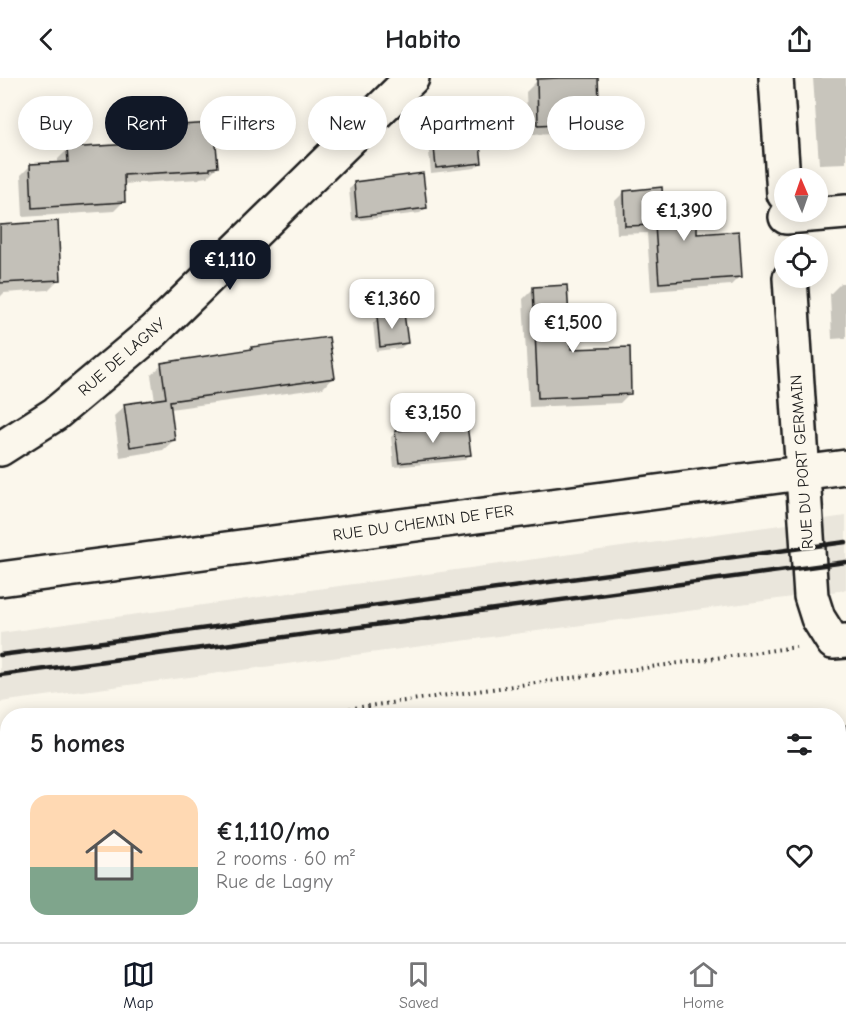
<!DOCTYPE html>
<html lang="en">
<head>
<meta charset="utf-8">
<style>
  :root { --surface:#fff; --page:#f6f6f6; --text:#202124; --muted:#757577; --line:#e0e0e0; --accent:#111827 }
  body { margin:0; font-family:"Comic Neue",sans-serif; background:var(--page); color:var(--text); height:100vh; display:flex; flex-direction:column; font-size:22px; white-space:nowrap }
  * { box-sizing:border-box; margin:0 }
  p { font-size:20px; color:var(--muted) }
  .icon { flex:none; width:33px; height:33px; fill:none; stroke:currentColor; stroke-width:2; stroke-linecap:round; stroke-linejoin:round }
  .map { position:relative; flex:1; overflow:hidden }
  .side { position:absolute; left:0px; top:630px; width:846px; height:234px; display:flex; flex-direction:column; background:var(--surface); border-radius:24px 24px 0 0; box-shadow:0 3px 15px #0003 }
  .side>* { flex:none }
  .hud { position:absolute; left:18px; top:18px; width:810px; height:54px; display:flex; gap:12px }
  .needle { width:39px; rotate:358deg }
  .tools { position:absolute; left:774px; top:90px; display:grid; gap:12px }
  .tools a { display:grid; place-items:center; width:54px; height:54px; border-radius:50%; background:var(--surface); box-shadow:0 3px 15px #0003; font-size:30px }
  .price { position:absolute; translate:-50% -51px; padding:0 14px; border-radius:12px; background:#fff; color:#222; font-size:20px; line-height:39px; filter:drop-shadow(0 2px 3px #0008) }
  .price::after { content:''; position:absolute; left:50%; top:36px; width:18px; height:14px; margin-left:-9px; background:inherit; clip-path:polygon(0 0,100% 0,50% 100%) }
  .price.active { background:var(--accent); color:#fff }
  ul { padding:0; list-style:none }
  li { display:flex; align-items:center; gap:18px; height:150px; padding:0 30px }
  li span { display:grid; place-items:center; flex:none; width:168px; height:120px; border-radius:18px; color:#555 }
  li>.icon { margin-inline-start:auto }
  span .icon { width:72px; height:72px; fill:#fffc; stroke-width:1 }
  li b { font-size:26px }
  h2 { display:flex; justify-content:space-between; align-items:center; height:72px; padding:0 30px; font-size:26px }
  .tag { padding:0 21px; border-radius:27px; background:var(--surface); box-shadow:0 3px 15px #0003; font-size:21px; line-height:54px }
  .tag.active { background:var(--accent); color:#fff }
  header { display:flex; justify-content:space-between; align-items:center; height:78px; padding:0 30px; background:var(--surface); font-size:27px; font-weight:800 }
  .tabs { display:flex; justify-content:space-around; align-items:center; height:84px; border-top:2px solid var(--line); background:var(--surface); font-size:16px; color:var(--muted) }
  .tabs a { display:grid; justify-items:center; gap:3px }
  .tabs .active { color:var(--accent) }
  .map>svg:first-child { display:block }
  .built { fill:#eae6dc }
  .water { fill:#afaca5; stroke:#74726e; stroke-width:1.5 }
  .shadow { fill:#0003 }
  .building { fill:#c3c0b8; stroke:#1c1c1c; stroke-width:1.5 }
  .lines { fill:none; stroke-linecap:round; stroke-linejoin:round }
  .street-casing { stroke:#1c1c1c; stroke-width:38 }
  .secondary-casing { stroke:#1c1c1c; stroke-width:38 }
  .path { stroke:#1c1c1c; stroke-width:4; stroke-dasharray:1.5 4.5; stroke-linecap:butt }
  .street { stroke:#fbf7ec; stroke-width:33 }
  .secondary { stroke:#fbf7ec; stroke-width:33 }
  .rail { stroke:#1c1c1c; stroke-width:4.5 }
  .labels { text-anchor:middle; dominant-baseline:central; stroke-width:5; stroke-linejoin:round; paint-order:stroke }
  .street-label { font-size:16px; fill:#1c1c1c; stroke:#fbf7ec }
</style>
</head>
<body>
<header><svg class="icon" aria-label="back" viewBox="0 0 24 24"><path d="M15 5l-7 7 7 7"/></svg>Habito<svg class="icon" aria-label="share" viewBox="0 0 24 24"><path d="M12 15V3M7 8l5-5 5 5M5 13v7h14v-7"/></svg></header>
<div class="map">
<svg width="846" height="864" viewBox="0 0 846 864">
  <rect width="100%" height="100%" fill="#fbf7ec"/>
  <filter id="ink" filterUnits="userSpaceOnUse"><feTurbulence type="fractalNoise" baseFrequency=".0167" numOctaves="2"/><feDisplacementMap in="SourceGraphic" scale="12" xChannelSelector="R" yChannelSelector="G"/><feConvolveMatrix kernelMatrix="1 2 1 2 8 2 1 2 1" color-interpolation-filters="sRGB"/></filter>
  <g filter="url(#ink)">
    <path class="built" d="M846,438V512L0,624V555Z"/>
    <path class="water" d="M846,647V864H0V744L7,743L8,856H838V648Z"/>
    <path class="shadow" d="M596,0L599,44L588,55L528,57L526,14L537,3Z
      M813,0H846V85L819,86Z
      M432,39L481,84L475,90L431,95L426,44Z
      M164,49L217,89L207,99L200,100L199,101L123,106L124,123L114,133L23,139L21,97L31,87L58,86V81L68,71L154,66V59Z
      M355,106L426,130L420,135L352,143L349,111Z
      M624,114L662,147L696,158L740,198L731,207L651,213L647,155L617,156L615,123Z
      M0,149L59,201L48,212L4,215L0,219Z
      M841,205H846V260L832,261L830,216Z
      M534,210L570,272L630,315L620,325L529,329L523,221Z
      M378,240L407,265L401,270L376,273L373,245Z
      M252,271L333,299L323,310L170,331L174,362L163,372L120,379L114,338L125,328L155,323L151,297L162,287L250,273Z
      M396,354L469,377L464,382L394,389L391,359Z"/>
    <path class="building" d="M559,0H598L600,44L538,47L537,1Z
      M476,31L482,85L436,90L431,37Z
      M214,45L218,89L210,90V92L124,97L125,124L32,130L30,86L68,84L67,70L164,64L163,48Z
      M423,95L427,130L357,139L354,104Z
      M662,109L664,146L697,144V156L739,153L742,199L659,205L655,147L625,148L624,113Z
      M58,143L61,202L0,205V147Z
      M567,207L571,271L630,269L631,316L538,320L533,209Z
      M404,235L408,265L380,269L377,238Z
      M329,259L335,300L170,323L175,362L130,369L124,326L166,320L161,285L252,271L251,269Z
      M467,347L471,377L399,385L395,353Z"/>
    <g class="lines">
      <g class="street-casing">
        <path id="street" d="M776,0L784,116
          M786,139L846,134
          M790,200L811,518L818,540L833,564L846,563
          M0,501L846,389"/>
      </g>
      <g class="secondary-casing">
        <path id="secondary" d="M0,371L55,336L154,253L412,0"/>
      </g>
      <path class="path" d="M296,638L796,569
        M0,678L8,677"/>
      <use href="#street" class="street"/>
      <use href="#secondary" class="secondary"/>
      <path class="rail" d="M0,577L111,563L846,464
        M0,597L846,484"/>
    </g>
  </g>
  <g class="labels">
    <g class="street-label">
      <text transform="translate(122 279) rotate(-41)">RUE DE LAGNY</text>
      <text transform="translate(802 384) rotate(-94)">RUE DU PORT GERMAIN</text>
      <text transform="translate(423 445) rotate(-8)">RUE DU CHEMIN DE FER</text>
    </g>
  </g>
</svg>
<div class="tools">
<a><svg class="needle" viewBox="-14 -14 28 28"><path d="M0-13l5 13h-10z" fill="#e53935"/><path d="M0 13l5-13h-10z" fill="#757577"/></svg></a>
<a><svg class="icon" aria-label="locate" viewBox="0 0 24 24"><circle cx="12" cy="12" r="6"/><path d="M12 2v4M12 18v4M2 12h4M18 12h4"/></svg></a>
</div>
<b class="price" style="left:684px;top:164px">€1,390</b>
<b class="price active" style="left:230px;top:213px">€1,110</b>
<b class="price" style="left:392px;top:252px">€1,360</b>
<b class="price" style="left:573px;top:276px">€1,500</b>
<b class="price" style="left:433px;top:366px">€3,150</b>
<div class="hud">
<a class="tag">Buy</a>
<a class="tag active">Rent</a>
<a class="tag">Filters</a>
<a class="tag">New</a>
<a class="tag">Apartment</a>
<a class="tag">House</a>
</div>
<section class="side">
<h2>5 homes<svg class="icon" aria-label="filters" viewBox="0 0 24 24"><path d="M4 7h16M4 17h16"/><circle cx="9" cy="7" r="2"/><circle cx="15" cy="17" r="2"/></svg></h2>
<ul>
<li><span style="background:linear-gradient(#ffd9b3 60%,#7fa58c 0)"><svg class="icon" aria-label="home" viewBox="0 0 24 24"><path d="M3 11l9-7 9 7M6 9v11h12V9"/></svg></span><div><b>€1,110/mo</b><p>2 rooms · 60 m²</p><p>Rue de Lagny</p></div><svg class="icon" aria-label="heart" viewBox="0 0 24 24"><path d="M12 20l-8-8c-3-5 5-10 8-4 3-6 11-1 8 4z"/></svg></li>
</ul>
</section>
</div>
<nav class="tabs">
<a class="active"><svg class="icon" aria-label="map" viewBox="0 0 24 24"><path d="M3 6l6-2 6 2 6-2v14l-6 2-6-2-6 2zM9 4v14M15 6v14"/></svg>Map</a>
<a><svg class="icon" aria-label="saved" viewBox="0 0 24 24"><path d="M7 4h10v16l-5-4-5 4z"/></svg>Saved</a>
<a><svg class="icon" aria-label="home" viewBox="0 0 24 24"><path d="M3 11l9-7 9 7M6 9v11h12V9"/></svg>Home</a>
</nav>
</body>
</html>
